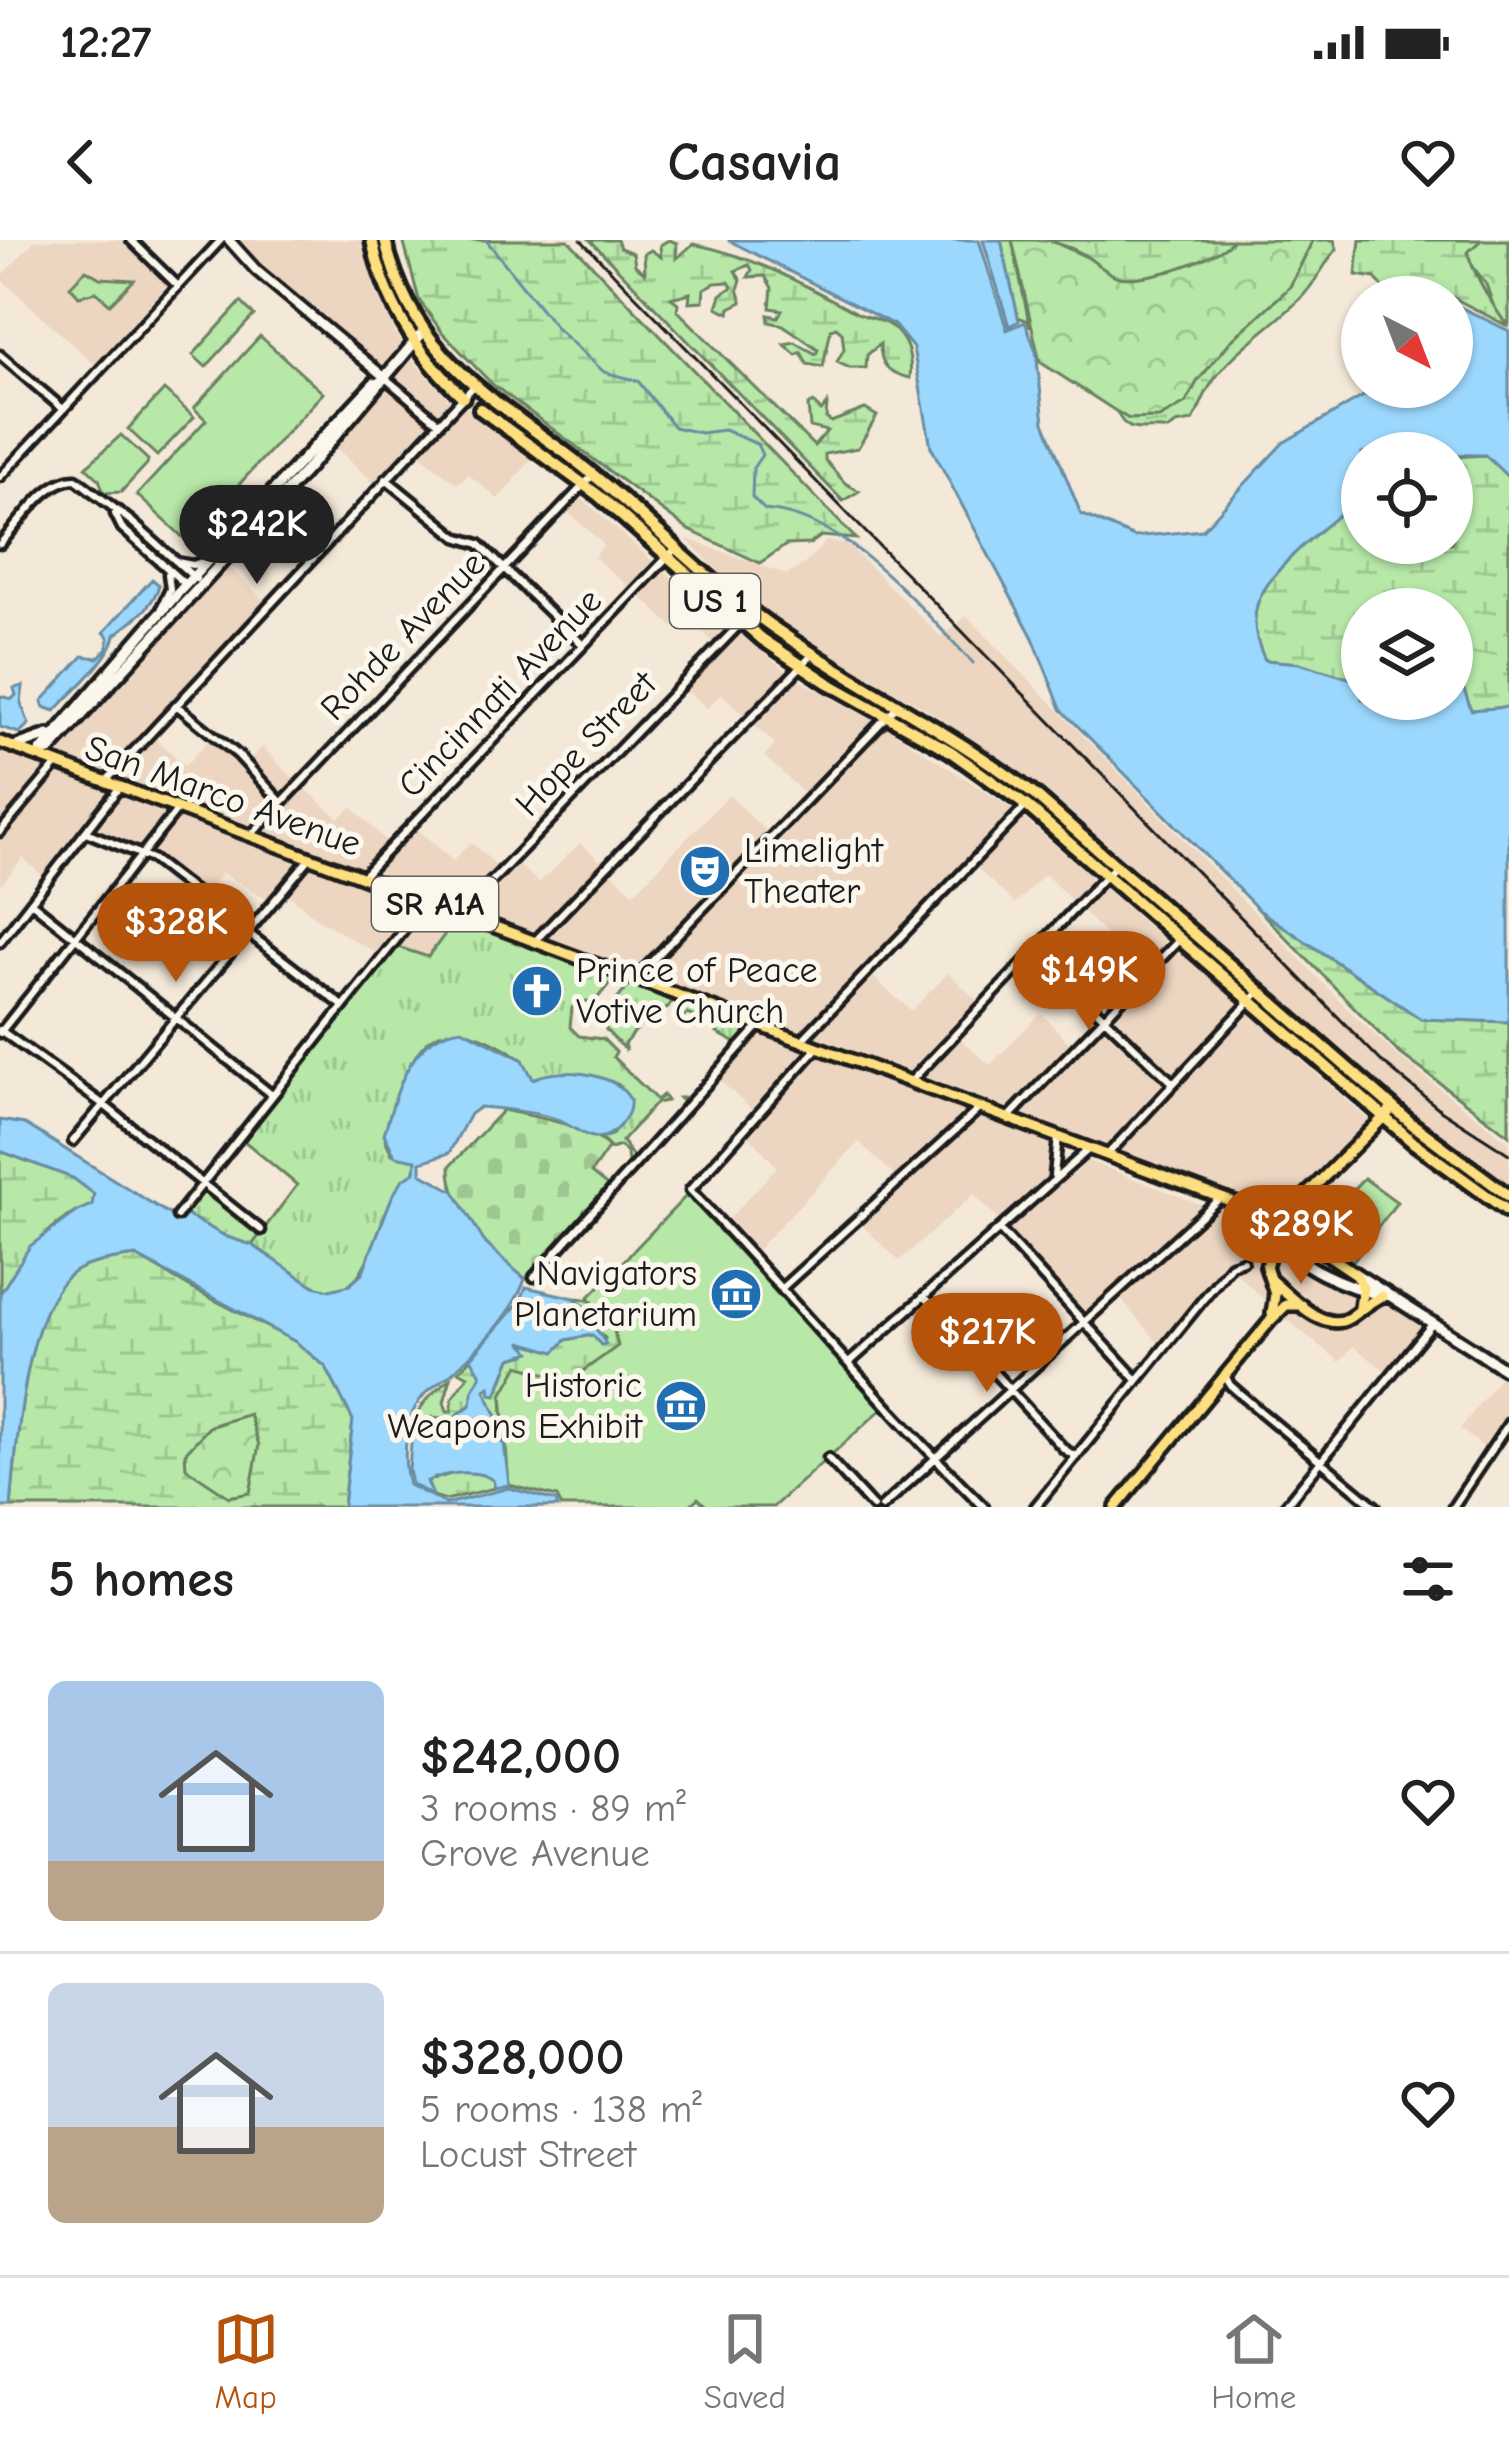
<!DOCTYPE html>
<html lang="en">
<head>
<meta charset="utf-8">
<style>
  :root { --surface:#fff; --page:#f2f2f2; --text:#222; --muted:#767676; --line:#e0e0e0; --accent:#b45309 }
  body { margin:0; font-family:"Comic Neue",sans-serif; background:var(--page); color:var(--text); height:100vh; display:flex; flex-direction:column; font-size:45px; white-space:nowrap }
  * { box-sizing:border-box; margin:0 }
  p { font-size:39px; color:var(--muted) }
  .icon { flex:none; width:66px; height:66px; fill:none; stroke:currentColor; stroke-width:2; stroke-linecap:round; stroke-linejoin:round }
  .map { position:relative; height:1267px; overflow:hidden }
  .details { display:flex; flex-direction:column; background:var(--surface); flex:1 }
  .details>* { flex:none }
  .needle { width:78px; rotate:138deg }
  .controls { position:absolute; left:1341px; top:36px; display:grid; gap:24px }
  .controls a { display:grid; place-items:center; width:132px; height:132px; border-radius:50%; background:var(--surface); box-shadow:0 3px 9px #0004; font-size:60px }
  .price { position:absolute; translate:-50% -102px; padding:0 27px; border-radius:42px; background:var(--accent); color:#fff; font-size:39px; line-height:78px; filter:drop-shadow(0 3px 6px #0008) }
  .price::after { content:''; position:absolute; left:50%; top:72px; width:36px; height:27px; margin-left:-18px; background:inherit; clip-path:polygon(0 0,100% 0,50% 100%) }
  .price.on { background:#222; color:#fff }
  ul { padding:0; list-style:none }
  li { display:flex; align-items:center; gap:36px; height:300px; padding:0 48px }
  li+li { border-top:3px solid var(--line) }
  li span { display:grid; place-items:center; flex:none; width:336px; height:240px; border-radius:18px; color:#555 }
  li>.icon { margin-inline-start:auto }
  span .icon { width:144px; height:144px; fill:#fffc; stroke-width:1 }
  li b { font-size:51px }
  h2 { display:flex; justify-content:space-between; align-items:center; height:144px; padding:0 48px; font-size:51px }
  .status { display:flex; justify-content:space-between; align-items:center; height:84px; padding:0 60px; background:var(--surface); direction:ltr }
  .status svg { height:33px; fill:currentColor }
  header { display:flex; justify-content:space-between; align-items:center; height:156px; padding:0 48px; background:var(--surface); font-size:54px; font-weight:800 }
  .menu { display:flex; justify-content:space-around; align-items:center; height:168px; border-top:3px solid var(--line); background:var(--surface); font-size:33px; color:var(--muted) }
  .menu a { display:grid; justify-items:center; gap:6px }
  .menu .on { color:var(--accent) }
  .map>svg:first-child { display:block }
  .built { fill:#ecd6c1 }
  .grass { fill:url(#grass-tufts); stroke:#6a8262; stroke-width:3 }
  .forest { fill:url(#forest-crowns); stroke:#6a8262; stroke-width:3 }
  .wetland { fill:url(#wetland-marsh); stroke:#6a8262; stroke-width:3; fill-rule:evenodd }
  .cemetery { fill:url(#cemetery-stones); stroke:#6a8262; stroke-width:3 }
  .park { fill:#b7e8a8; stroke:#6a8262; stroke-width:3 }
  .water { fill:#9cd8fd; stroke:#698da3; stroke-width:3 }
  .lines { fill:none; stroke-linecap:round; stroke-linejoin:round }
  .stream { stroke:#698da3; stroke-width:3 }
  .minor-casing { stroke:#1c1c1c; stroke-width:15 }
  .tertiary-casing { stroke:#1c1c1c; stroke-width:16 }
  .secondary-casing { stroke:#1c1c1c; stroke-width:18 }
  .primary-casing { stroke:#1c1c1c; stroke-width:18 }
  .trunk-casing { stroke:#1c1c1c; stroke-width:20 }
  .minor { stroke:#fbf7ec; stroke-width:6 }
  .tertiary { stroke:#fbf7ec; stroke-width:8 }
  .secondary { stroke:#fbf7ec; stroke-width:9 }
  .primary { stroke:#fedf80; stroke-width:9 }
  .trunk { stroke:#fedf80; stroke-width:10 }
  .rail { stroke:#1c1c1c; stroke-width:3 }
  .labels { text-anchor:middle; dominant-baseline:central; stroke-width:10; stroke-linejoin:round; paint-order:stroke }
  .shield { fill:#fbf7ec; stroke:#5f5e5a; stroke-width:3 }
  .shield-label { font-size:33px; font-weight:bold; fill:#1c1c1c }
  .street-label { font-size:36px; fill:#1c1c1c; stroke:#fbf7ec }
  .poi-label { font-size:36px; fill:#1c1c1c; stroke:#fbf7ec; text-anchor:start }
</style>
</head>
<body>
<div class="status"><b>12:27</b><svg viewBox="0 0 49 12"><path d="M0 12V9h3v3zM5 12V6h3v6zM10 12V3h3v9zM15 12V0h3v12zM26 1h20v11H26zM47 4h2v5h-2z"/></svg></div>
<header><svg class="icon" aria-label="back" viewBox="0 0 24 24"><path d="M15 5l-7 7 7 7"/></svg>Casavia<svg class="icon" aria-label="heart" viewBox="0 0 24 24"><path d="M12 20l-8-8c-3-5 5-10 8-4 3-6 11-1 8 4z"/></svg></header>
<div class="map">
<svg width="1509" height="1267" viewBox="0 0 1509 1267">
  <defs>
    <pattern id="grass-tufts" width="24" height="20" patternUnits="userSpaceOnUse" patternTransform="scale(3)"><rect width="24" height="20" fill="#b7e8a8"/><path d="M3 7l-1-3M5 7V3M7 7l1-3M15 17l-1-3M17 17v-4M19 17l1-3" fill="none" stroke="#9dc690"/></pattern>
    <pattern id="forest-crowns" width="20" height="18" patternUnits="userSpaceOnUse" patternTransform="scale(3)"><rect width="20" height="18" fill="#b7e8a8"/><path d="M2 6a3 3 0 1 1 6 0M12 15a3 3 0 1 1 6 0" fill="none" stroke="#9dc690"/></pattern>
    <pattern id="wetland-marsh" width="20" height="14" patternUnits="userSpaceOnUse" patternTransform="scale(3)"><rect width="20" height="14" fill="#b7e8a8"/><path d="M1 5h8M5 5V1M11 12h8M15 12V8" fill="none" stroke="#9dc690"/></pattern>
    <pattern id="cemetery-stones" width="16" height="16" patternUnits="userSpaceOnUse" patternTransform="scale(3)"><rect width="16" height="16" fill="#b7e8a8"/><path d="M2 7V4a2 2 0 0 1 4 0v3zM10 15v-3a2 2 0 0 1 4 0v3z" fill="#9dc690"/></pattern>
  </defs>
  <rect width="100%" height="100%" fill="#f4e8d8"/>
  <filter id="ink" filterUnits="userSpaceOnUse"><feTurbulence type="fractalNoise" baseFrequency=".00833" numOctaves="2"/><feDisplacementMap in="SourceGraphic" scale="24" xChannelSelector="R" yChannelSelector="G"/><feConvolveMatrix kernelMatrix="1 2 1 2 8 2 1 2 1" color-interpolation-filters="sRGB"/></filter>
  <g filter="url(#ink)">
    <path class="built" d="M35,0H127L173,45L97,127L0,38Z
      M233,0H361L376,53L403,108L382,130Z
      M408,115L452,163L438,178L389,136Z
      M384,142L433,183L375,244L333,205Z
      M462,164L536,214L498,259L468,234L457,244L417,212Z
      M579,256L655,323L631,349L594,317L604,305L566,270Z
      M685,298L787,335L807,322L826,301L846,303L941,397L967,376L1354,775L1395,814L1509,902V947L1424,887L1046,550L930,471L814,407L748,361Z
      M226,324L266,362L105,536L50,516Z
      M662,329L731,387L715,404L687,376L674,388L638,354Z
      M738,393L789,433L746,477L722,454L707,468L683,448Z
      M796,438L876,482L806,555L764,516L775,504L752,483Z
      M884,486L1015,571L800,796L642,738Z
      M216,492L247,522L262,507L296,541L250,589L114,539L153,496L185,526Z
      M0,507L456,679L428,717L399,707L388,720L316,678L287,653L277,664L222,633L204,655L154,616L82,590L45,638L23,618L0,646Z
      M302,546L339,578L352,567L388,603L362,632L258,592Z
      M729,555L769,594L634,734L542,700L609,630L634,653Z
      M1022,577L1096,640L1074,663L1045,634L1015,664L975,626Z
      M415,587L453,621L471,602L499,628L460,669L371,635Z
      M580,603L603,624L534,696L469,672L515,622L539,643Z
      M1103,646L1169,704L1143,731L1080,669Z
      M1176,709L1241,765L1173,838L1109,778Z
      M948,733L979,762L907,836L809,799L871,735L911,771Z
      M1247,771L1372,883L1277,977L1113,915Z
      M1041,773L1071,805L1008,871L916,840L958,797L990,825Z
      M1104,784L1168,843L1105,911L1015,877Z
      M761,790L811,808L754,872L718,839Z
      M819,812L973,869L897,938L859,902L757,1010L729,979L777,927L747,893Z
      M982,873L1054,900L1048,938L1001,982L974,954L899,1021L860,983Z
      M1088,921L1205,966L1083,1075L1007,990L1080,925Z
      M1221,964L1251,977L1268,997L1259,1023L1272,1051V1067L1233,1030L1248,1025L1246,1017L1236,1018L1160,1105L1119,1057Z
      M1276,1006L1302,1028L1360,1053L1355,1066L1336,1078L1304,1064L1270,1034L1271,1010Z
      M1382,1060H1390L1427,1084L1388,1133L1353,1106L1340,1122L1280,1074L1299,1070L1322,1083L1339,1086Z
      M1503,1133L1509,1137V1176L1486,1209L1460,1189Z"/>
    <path class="grass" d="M456,679L614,738L596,760L580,762L572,768L570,787L579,796L603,799L616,812L613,817L657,860L663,855L667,861L656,863L622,901L635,920L610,948L628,924L627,913L620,906L611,909L601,899L613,894L621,846C597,833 559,828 533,839L528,836L523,820C426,753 410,813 385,899L392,914L416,920L415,932C372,952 378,1075 315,1046C292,1036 274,1017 252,1005L297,945L243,900L398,707L428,717Z
      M630,744L673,760L668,768C648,775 638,788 624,804L626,811L606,790V773Z
      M682,764L745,787L747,792L684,863L679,858L689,857L736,803L717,793L718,786L687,774L682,779L678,773Z"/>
    <path class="forest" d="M1012,0H1049L1133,38L1171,31L1232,0H1313L1290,47L1230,102L1197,142L1186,163L1160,178L1128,179L1040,122Z
      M1481,0H1509V83L1497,77L1486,44L1468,20L1467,12Z
      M249,1174L260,1205L251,1253L229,1257L186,1229L185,1213L209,1187Z"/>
    <path class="wetland" d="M403,0H568L856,299L821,296L810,304L786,305L760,323L687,289L492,144L442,92L419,60Z
      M590,0H617L620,8L633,13L635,25L645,33L644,14L651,10L661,17L660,5L669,0L677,3L676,19L693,4C754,16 803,44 857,73C868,78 882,79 892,87C908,100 912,119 910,138C887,133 880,124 880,104L867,115L866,128H850L837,122L844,109L842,92L836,87L831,89L823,127L807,124L801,112L796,115L784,104L795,102L816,114L818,109L783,85L769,82L768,75L778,77L782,70L770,68L772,48L765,36L748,37L752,30L749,25L735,31L741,40L738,49L742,62L730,68L729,73L717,67L721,55L732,47L729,42L715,43L704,49L703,61L689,62L690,53L671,58L678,63L677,70L814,206L827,191L810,187L808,165L813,163L821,171L827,164L826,178L831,182L865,169L877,176L858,208L825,214V220L845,243L859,251L843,261Z
      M1001,0H1012L1030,87L1028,81L1018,77Z
      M1049,0H1232V1C1216,19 1139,45 1116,36C1101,30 1090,16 1075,10C1067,6 1057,4 1049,0Z
      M1313,0H1334L1337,9C1324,23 1315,45 1299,60C1270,89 1231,111 1210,146C1203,157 1199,170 1193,181L1176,184L1168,190C1145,185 1128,198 1117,172L1129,179L1159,178L1186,163L1197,142L1230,102L1290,47Z
      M1360,0H1481L1468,12C1471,30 1498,75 1509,87L1452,57L1397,53L1384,48L1375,38L1356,35Z
      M1485,215L1509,238V467L1471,470L1464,450L1452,439V369H1362V443L1299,423L1265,420C1257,404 1251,384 1257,365C1269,327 1332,281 1362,256V303H1452V217Z
      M1259,670L1421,779L1509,782V895L1397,811Z
      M0,911L73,938L94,953L92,965C48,981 24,1017 0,1054Z
      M197,947L259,996L252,1005L227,997L187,975L181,981L172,975Z
      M136,1016L193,1049L296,1102L326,1127L353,1180L343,1267H11C16,1213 24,1052 81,1028C97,1021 119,1018 136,1016ZM249,1174L259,1205L250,1253L229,1257L186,1228L185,1213L210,1186Z
      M574,1058C603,1058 612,1081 619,1106L569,1141L502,1155L504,1203L500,1206L498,1179L485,1150L489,1145L498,1152L511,1118L526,1114L521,1102L555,1111L566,1100L592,1095L606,1099L596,1090V1078L589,1083L581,1080L588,1071Z
      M472,1118L481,1135L472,1154L474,1162L452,1179L432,1177L427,1183L429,1192L417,1196L412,1191C417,1165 431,1154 451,1138L444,1162L447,1171H452V1159L468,1136L459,1131Z
      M458,1232L484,1234L493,1240L495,1248L446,1260L433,1256L427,1241Z"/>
    <path class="cemetery" d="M503,870C535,877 585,884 609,907L591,933L610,948L528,1040C492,1016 449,969 450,926Z"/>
    <path class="park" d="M86,30L100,38L134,40L110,64L96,52L79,56L70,46Z
      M241,62L254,75L206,127L193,115Z
      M260,96L323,153L187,301L137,255L206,180L194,168Z
      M164,150L194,177L157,216L128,189Z
      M121,195L148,220L147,224L121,252L104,253L99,239L86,227Z
      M1364,938L1397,962L1353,1021L1310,993Z
      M688,954L781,1050L884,1167L831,1215L828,1213L823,1217L825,1220L773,1267H707L698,1258L688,1267H562L557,1257L509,1245L502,1155L519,1125L569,1141L618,1106L611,1079L588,1058Z"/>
    <path class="water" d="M728,0H979L1007,90L1025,82L1036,111L1044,182L1081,274L1134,297L1202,290L1283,203L1379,147H1452V63L1509,91V238L1485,215L1362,213V256C1332,281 1269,327 1257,365C1252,384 1257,404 1265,420L1299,423L1362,442V459H1452V439L1464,450L1471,470L1509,467V782L1421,779L1259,670L1061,469L1033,398L931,207L913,108L894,85Z
      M983,0H1001L1019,81L1009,86Z
      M152,339L159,345C153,368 133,380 115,395C111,418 72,452 55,471L44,467L42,461L83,416L98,418L107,409L109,398L104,392Z
      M23,446L21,463L29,484L19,493L0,487V456L12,459L16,455L14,448Z
      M462,789L523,820L533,839C561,827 613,831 630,859C631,870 628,875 621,884C598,913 580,889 556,879C542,873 497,868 480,867L470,874L449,913L421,922V933L454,951L485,1003L525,1039C514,1072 481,1106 455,1130C446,1139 434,1145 425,1154C404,1175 402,1218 409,1245L446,1264L509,1248L556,1261L558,1267H343L353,1180L326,1127L296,1102L136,1016C119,1018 96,1021 81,1028C24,1053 16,1213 11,1267H0V1054L30,1006L78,971L92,965L94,954L73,938L0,911V880L25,884L180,981L186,975L227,997L252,1005L314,1046L330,1050L350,1045L362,1034L392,957L403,939L415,932L416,920L395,916L384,894C397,851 410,795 462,789Z
      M526,1047L574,1058L587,1068L584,1082L599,1075L602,1079L596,1089L606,1104L601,1105L592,1095L566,1100L555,1112L521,1102L531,1112L511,1118L496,1155L491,1154L490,1146L485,1150L498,1179L497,1202L504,1203L509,1245L495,1248L493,1240C475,1228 445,1233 427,1241L433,1256L412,1244L409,1230L412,1191L423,1196L429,1192L427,1180L452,1179L471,1165L473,1150L481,1135L471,1118L521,1060Z"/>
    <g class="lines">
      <path class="stream" d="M486,0L557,89L604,132L638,141L674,187L701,193L724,190L757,204L762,215L753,228L752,257L765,270C849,277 918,366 973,423"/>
      <g class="minor-casing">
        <path id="minor" d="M131,0L178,46
          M0,115L63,169
          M383,136L439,183
          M0,237L221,0
          M386,239L457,297L479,304L583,405
          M115,274L122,288L185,344
          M0,304C20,283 46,239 76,239L132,282L196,339
          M177,322L193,325L204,321
          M162,366L170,349L168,334
          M176,465L238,515L281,562
          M107,540L473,147
          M0,592L58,523
          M86,592L152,619L343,766
          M252,594L593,235
          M363,636L676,308
          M31,662L272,855
          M461,673L742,382
          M535,701L811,416
          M0,702L119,548
          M1034,711L1173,843
          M635,739L897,466
          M0,790L104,865L261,990
          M0,793L177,570
          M801,801L1027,565
          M818,807L690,950C790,1054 881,1166 984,1267
          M912,840L1116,625
          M1008,878L1180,699
          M73,901L309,619
          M1107,915L1260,751
          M1054,935L1058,897
          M177,976L427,661
          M999,989L1137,1140
          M534,1037L760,785
          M783,1047L980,868
          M925,1057L1064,1209L1076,1217
          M850,1122L1089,909
          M1225,1135L1230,1145L1261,1172L1376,1267
          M828,1218L873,1267
          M882,1267L1219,959
          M1035,1267L1231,1025L1243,1021
          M1284,1267L1433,1083
          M1453,1267L1509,1183"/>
      </g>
      <g class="tertiary-casing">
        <path id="tertiary" d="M229,0L256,30L383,136"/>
      </g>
      <g class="secondary-casing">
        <path id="secondary" d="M14,507L48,495
          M41,511L50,510L307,229L423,92
          M40,512L176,355L374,143
          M1274,993C1295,1027 1347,1047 1385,1056
          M1356,1034L1509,1132"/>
      </g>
      <g class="primary-casing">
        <path id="primary" d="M676,308L703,332
          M0,502L1270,976L1356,1034L1363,1048L1360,1067
          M1301,996L1295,983L1307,958
          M1272,1041C1290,1056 1324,1094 1349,1078C1361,1070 1369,1062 1382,1056
          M1272,1074L1275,1054L1266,1027L1279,982L1393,868
          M1116,1267L1270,1081L1286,1065H1302"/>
      </g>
      <g class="trunk-casing">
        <path id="trunk" d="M372,0C385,63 416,113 463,157
          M385,0C411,110 479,150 564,212C604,242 640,274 676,308
          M480,169L598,255L762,399L828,443L950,511L1027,566L1414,903L1509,972
          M703,332C804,423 929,474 1036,556L1412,884L1509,956"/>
      </g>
      <use href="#minor" class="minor"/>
      <use href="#tertiary" class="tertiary"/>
      <use href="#secondary" class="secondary"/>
      <use href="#primary" class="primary"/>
      <use href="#trunk" class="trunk"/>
      <path class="rail" d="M581,0L1381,821L1442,871L1509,914"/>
    </g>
  </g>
  <defs>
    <g id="theatre-disc" transform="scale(2.7)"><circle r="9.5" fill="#1f6fb2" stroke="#fbf7ec"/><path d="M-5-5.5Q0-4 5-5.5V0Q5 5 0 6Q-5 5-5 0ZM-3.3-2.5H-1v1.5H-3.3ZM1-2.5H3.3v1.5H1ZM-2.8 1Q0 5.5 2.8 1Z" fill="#fff"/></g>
    <g id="church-disc" transform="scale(2.7)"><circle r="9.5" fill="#1f6fb2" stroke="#fbf7ec"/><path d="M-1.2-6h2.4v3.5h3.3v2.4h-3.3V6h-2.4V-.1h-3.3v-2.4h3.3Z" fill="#fff"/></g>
    <g id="museum-disc" transform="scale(2.7)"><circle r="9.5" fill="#1f6fb2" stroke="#fbf7ec"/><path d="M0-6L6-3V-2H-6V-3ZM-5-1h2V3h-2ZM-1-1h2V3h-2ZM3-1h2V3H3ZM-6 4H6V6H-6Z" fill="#fff"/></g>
  </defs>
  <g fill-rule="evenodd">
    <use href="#theatre-disc" x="705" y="631"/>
    <use href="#church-disc" x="537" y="751"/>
    <use href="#museum-disc" x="736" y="1054"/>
    <use href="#museum-disc" x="681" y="1166"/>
  </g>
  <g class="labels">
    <g class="shield">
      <rect x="670" y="334" width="90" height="54" rx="9"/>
      <rect x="372" y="637" width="126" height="54" rx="9"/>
    </g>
    <g class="shield-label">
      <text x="715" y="361">US 1</text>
      <text x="435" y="664">SR A1A</text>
    </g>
    <g class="street-label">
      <text transform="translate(403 396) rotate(-46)">Rohde Avenue</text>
      <text transform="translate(500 453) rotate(-46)">Cincinnati Avenue</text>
      <text transform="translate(586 504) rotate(-46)">Hope Street</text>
      <text transform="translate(223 556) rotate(20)">San Marco Avenue</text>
    </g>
    <g class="poi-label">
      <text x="744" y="610">Limelight<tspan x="744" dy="41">Theater</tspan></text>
      <text x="576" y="730">Prince of Peace<tspan x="576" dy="41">Votive Church</tspan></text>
      <text x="697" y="1033" text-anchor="end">Navigators<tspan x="697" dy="41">Planetarium</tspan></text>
      <text x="642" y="1145" text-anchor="end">Historic<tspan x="642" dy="41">Weapons Exhibit</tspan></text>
    </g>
  </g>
</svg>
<div class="controls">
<a><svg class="needle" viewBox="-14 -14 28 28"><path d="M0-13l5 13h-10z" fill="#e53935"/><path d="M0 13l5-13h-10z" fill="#767676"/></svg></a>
<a><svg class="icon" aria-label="locate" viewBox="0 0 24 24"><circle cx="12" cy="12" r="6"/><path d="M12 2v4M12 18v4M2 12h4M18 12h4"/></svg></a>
<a><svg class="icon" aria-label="layers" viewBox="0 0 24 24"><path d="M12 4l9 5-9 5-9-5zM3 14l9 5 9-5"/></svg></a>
</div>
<b class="price on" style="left:257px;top:347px">$242K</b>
<b class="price" style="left:176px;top:745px">$328K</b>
<b class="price" style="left:1089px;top:793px">$149K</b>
<b class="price" style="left:1301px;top:1047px">$289K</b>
<b class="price" style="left:987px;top:1155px">$217K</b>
</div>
<section class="details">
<h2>5 homes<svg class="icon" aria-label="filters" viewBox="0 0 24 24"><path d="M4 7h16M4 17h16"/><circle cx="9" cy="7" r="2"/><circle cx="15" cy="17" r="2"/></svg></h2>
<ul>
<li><span style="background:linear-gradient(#a9c7e8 75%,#b9a48a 0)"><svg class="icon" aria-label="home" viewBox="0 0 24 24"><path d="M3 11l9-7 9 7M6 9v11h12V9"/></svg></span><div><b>$242,000</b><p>3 rooms · 89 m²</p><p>Grove Avenue</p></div><svg class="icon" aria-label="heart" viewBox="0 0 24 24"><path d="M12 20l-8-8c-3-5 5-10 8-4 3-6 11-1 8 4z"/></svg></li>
<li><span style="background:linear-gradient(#c9d6e8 60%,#b9a48a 0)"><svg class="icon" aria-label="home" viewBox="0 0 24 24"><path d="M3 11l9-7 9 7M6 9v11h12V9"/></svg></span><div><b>$328,000</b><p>5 rooms · 138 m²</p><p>Locust Street</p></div><svg class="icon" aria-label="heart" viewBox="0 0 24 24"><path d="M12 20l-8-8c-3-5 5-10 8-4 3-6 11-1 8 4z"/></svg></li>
</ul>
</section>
<nav class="menu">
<a class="on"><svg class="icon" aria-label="map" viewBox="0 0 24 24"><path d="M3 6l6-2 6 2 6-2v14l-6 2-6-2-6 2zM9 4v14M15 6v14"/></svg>Map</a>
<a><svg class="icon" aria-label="saved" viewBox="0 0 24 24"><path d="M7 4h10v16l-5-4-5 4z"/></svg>Saved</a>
<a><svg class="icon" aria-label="home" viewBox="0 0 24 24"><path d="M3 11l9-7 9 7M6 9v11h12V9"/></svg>Home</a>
</nav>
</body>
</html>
